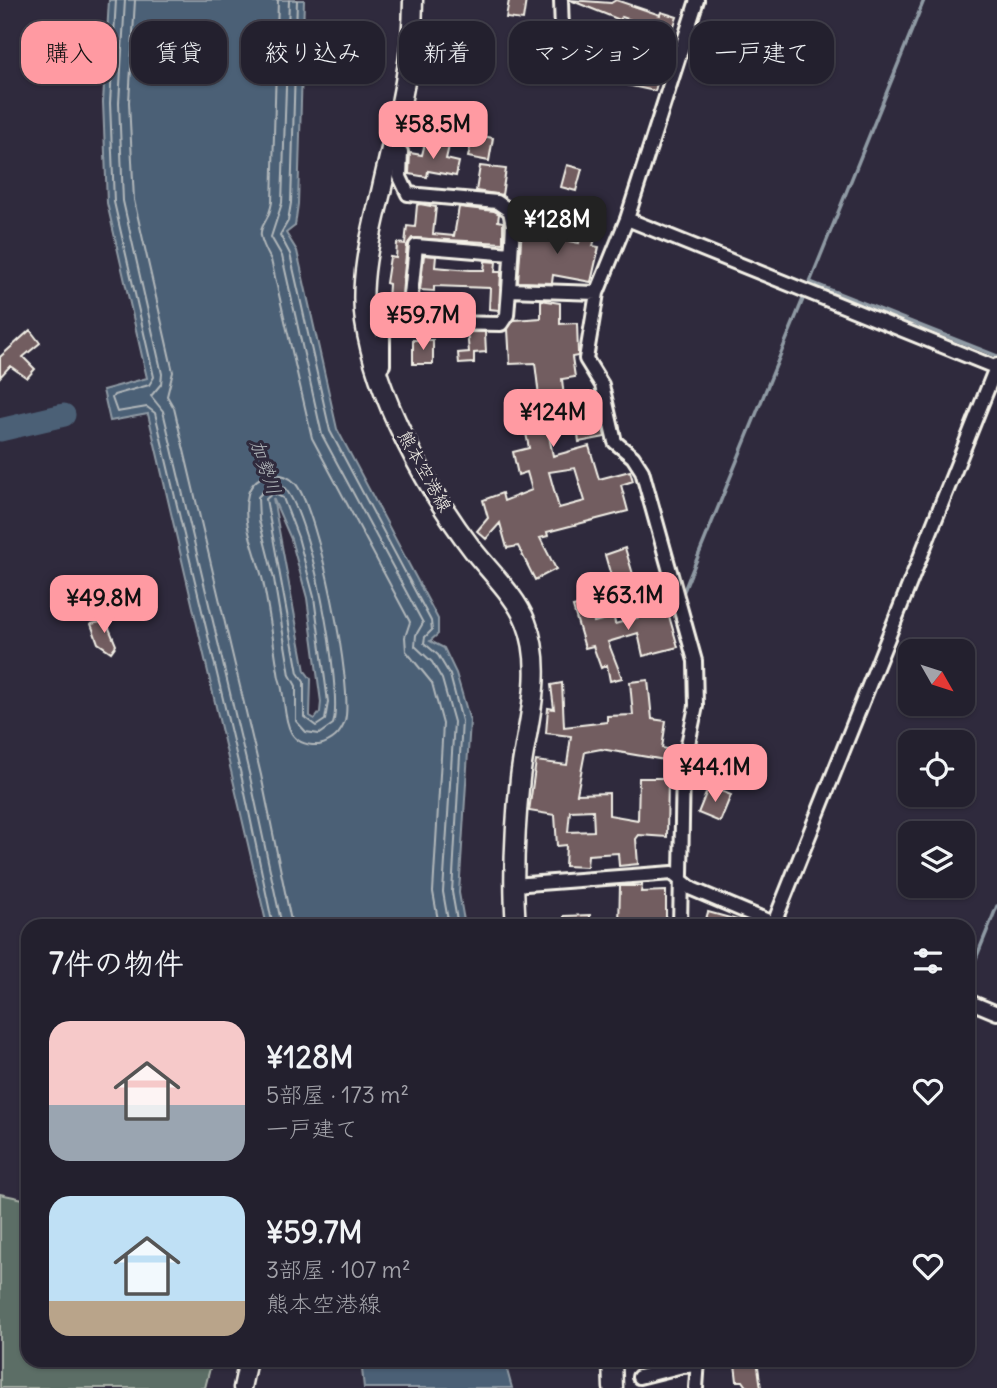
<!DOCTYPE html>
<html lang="ja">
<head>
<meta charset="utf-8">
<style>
  :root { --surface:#23202e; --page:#2b2836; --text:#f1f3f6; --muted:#a3a3aa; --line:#403e4a; --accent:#ff9aa2 }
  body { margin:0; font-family:Delius,"Klee One",sans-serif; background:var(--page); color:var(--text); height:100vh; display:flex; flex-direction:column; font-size:26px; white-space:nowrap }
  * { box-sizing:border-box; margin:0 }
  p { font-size:23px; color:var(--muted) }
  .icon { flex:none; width:38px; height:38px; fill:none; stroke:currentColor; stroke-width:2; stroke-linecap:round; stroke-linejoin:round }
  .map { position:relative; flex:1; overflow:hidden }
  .side { position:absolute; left:21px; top:919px; width:954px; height:448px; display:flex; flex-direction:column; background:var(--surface); border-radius:21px; box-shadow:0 2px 5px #0004,0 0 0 2px var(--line) }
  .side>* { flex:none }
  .hud { position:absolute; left:21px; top:21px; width:956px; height:63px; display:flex; gap:14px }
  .needle { width:46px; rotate:129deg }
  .tools { position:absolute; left:898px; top:639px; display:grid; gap:14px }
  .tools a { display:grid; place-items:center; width:77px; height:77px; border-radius:14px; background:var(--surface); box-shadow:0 2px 5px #0004,0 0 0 2px var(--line); font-size:35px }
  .price { position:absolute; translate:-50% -60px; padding:0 16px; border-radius:14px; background:var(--accent); color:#111; font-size:23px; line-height:46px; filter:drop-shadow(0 2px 4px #0008) }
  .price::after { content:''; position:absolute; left:50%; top:42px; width:21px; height:16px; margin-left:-10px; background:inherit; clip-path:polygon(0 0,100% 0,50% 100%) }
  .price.selected { background:#222; color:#fff }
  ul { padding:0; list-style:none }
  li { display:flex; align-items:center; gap:21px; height:175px; padding:0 28px }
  li span { display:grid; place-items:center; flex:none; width:196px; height:140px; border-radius:21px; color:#555 }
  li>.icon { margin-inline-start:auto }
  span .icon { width:84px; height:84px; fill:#fffc; stroke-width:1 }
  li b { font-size:30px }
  h2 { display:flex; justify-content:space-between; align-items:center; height:84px; padding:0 28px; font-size:30px }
  .tag { padding:0 24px; border-radius:21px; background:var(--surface); box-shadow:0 2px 5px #0004,0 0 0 2px var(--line); font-size:24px; line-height:63px }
  .tag.selected { background:var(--accent); color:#111 }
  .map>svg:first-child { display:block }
  .green { fill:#5b6e66; stroke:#a8b0a7; stroke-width:2 }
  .water { fill:#4c6076; stroke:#8f9aa4; stroke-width:2; fill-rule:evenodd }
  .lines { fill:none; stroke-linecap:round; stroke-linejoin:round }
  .shore { stroke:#b1b7ba; stroke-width:2 }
  .stream { stroke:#8f9aa4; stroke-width:3.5 }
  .river { stroke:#4c6076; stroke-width:23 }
  .building { fill:#725d60; stroke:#f4f1e8; stroke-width:2; fill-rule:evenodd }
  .minor-casing { stroke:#f4f1e8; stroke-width:18 }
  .tertiary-casing { stroke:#f4f1e8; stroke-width:21 }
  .secondary-casing { stroke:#f4f1e8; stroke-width:23 }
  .minor { stroke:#2f2a3d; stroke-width:12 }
  .tertiary { stroke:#2f2a3d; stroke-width:16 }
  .secondary { stroke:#2f2a3d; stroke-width:18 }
  .labels { text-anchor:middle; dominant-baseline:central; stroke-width:6; stroke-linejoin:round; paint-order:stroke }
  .street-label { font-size:18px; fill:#f4f1e8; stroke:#2f2a3d }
  .water-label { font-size:19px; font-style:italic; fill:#b1b7ba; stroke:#2f2a3d }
</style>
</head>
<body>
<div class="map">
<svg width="997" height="1388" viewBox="0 0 997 1388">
  <rect width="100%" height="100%" fill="#2f2a3d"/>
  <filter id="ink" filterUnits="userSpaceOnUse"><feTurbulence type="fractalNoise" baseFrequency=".0143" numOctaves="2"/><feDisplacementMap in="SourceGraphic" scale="14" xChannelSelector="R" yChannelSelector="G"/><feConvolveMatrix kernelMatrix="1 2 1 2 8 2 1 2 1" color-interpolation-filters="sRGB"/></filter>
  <g filter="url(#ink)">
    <path class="green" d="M0,1194L28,1200V1360H212L205,1388H0Z"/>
    <path class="water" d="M109,0H304L298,204L295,226L286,233L297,251L337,429L438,619V634L430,641L444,648L456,673L470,721L459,893L465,926H267L148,414L110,421L103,390L147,378L107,203L103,102ZM273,498L291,539L307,598L321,702L320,712L315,719L310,716L311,679L305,671Z
      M361,1360H509L507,1370L512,1388H364Z"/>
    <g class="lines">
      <path class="shore" d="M116,0L110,103L114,202L154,377L149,385L114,395L112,398L117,412L147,407L155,413L242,779L273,926
        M125,0L119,103L123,201L162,374L161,384L151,396L163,411L250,777L282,926
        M135,0L129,102L134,200L173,372L167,396L174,408L261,775L292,926
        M278,0L272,202C267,233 250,221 271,260L312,438L410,622L405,637L406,651L432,683L443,724L433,892L439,926
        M289,0L282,203L271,237L282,256L322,435L423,623L416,635L415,646L432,662L442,679L454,722L443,892L449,926
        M297,0L291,203L288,221L280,235L290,254L330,431L431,621L432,630L425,637L424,643L438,655L450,675L462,721L452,892L458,926
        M271,474C281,474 289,476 295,483C318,508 354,689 345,721C341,734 331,742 319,745C277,747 289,703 279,678C274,647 270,616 264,586C259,558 240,524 248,494C251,483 260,476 271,474Z
        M269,485H281C309,501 344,693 333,724L319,734L306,732L296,721V686L290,675L274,579L259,520L258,497Z
        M273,493L283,498L298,537L314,597L328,702L325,720L316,726L304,717V682L298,673L266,499Z"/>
      <path class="stream" d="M924,0L810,282L997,356
        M681,598L810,282
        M968,978L997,906"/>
      <path class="river" d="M0,430L64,415"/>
    </g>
    <path class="building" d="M509,0H526L523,20L506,18Z
      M570,0L611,3L616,0L660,15L661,12L677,17L672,31L644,21L643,24L622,17L620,20Z
      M636,50L664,57L655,91L627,85Z
      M473,134L493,138L489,161L468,157Z
      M426,139L449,146L446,159L459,162L456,176L428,171L427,177L409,174L410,153L422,155Z
      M567,165L582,169L576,191L561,187Z
      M480,166L506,169L502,195L476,191Z
      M420,204L436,207L433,234L454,236L459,207L494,211L499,214L498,221L503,222V243L412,238L407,245L402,294L405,303L388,301L389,284L386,283L390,257L396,258L397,243L405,244L407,226L415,227L417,205Z
      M584,223L598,227L593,246L599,247L591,282L553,275L552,283L518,282L522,228L555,232L554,238L579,243Z
      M424,255L436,256L435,267L470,270H484L485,261L496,262L495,272H501L499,310L489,309L490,288L434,286V291L420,290Z
      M541,300L560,303V324L577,323L578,353V356L572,357L575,377L562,379L565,407L597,402L605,437L579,442L577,426L548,431L553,456L589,446L599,479L630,471L633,481L621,485L628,511L547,532L548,536L540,538L556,569L535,580L518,546L507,548L500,523L486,539L477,531L488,518L483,500L502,493L504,501L532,490L527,472L518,475L513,452L529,448L522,414L541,413L535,363L510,364L508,329L514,320L541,318ZM575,468L585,501L559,508L549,472Z
      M30,330L40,343L23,357L35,369L27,378L10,366L0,377V357Z
      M467,332H485L486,352L474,353V363L459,364L458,353L469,352Z
      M413,340H433V364H413Z
      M625,548L636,584L615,590L605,555Z
      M662,592L678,647L643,656L638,633L608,642L622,678L610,681L607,665L601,668L593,646L585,648L573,607L590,603L594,622L614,617L615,624L647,615L642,598Z
      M106,621L116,645L111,652L98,643L91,624Z
      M648,680L652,719L666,721L662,748L667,749L665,760L601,749L585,752L577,794L609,793V815L638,820L639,778H668L667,837L639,835L636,839L638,864L619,866L618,853L588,855L587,867L565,866L566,845L557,846L555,815L529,811L536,761L567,765L571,736L546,733L548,708L554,709L551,685L562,683L564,727L607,722V716L633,715L630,682ZM593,810L594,831L568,832L570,811Z
      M709,786L731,795L720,822L698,813Z
      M620,886H642L641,892L666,891V926H619Z
      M708,912L748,923L747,926H704Z
      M590,915V926H564V916Z
      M757,1360L761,1388H748L743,1381H737L735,1364Z"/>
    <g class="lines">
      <g class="minor-casing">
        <path id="minor" d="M561,0L562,33
          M391,147L401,152L400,177L408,194L497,202L510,211L513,225L509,290
          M627,219L997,368
          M411,295L416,246L511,254
          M377,371L383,365V326L390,322L501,324L507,315L509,290L597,293
          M513,885L672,873L692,889L780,926
          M774,923L997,365
          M680,926L683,768L696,706L695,661L642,471L633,457L615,442L602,385L586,359L597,293L627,219L697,0
          M968,1001L997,1013
          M639,1377L683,1366L698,1365
          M696,1388L698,1360"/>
      </g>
      <g class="tertiary-casing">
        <path id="tertiary" d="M242,1388L248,1360"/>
      </g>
      <g class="secondary-casing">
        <path id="secondary" d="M413,0C413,64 395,130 381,192C371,234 359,279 365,322C376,397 427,490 473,550C490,572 515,595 526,622C546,672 526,727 520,778C515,827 512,877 516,926
          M612,1360L613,1388"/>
      </g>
      <use href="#minor" class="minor"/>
      <use href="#tertiary" class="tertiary"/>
      <use href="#secondary" class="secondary"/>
    </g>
  </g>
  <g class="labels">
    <g class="street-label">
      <text transform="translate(425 471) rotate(61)">熊本空港線</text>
    </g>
    <g class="water-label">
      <text transform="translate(266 467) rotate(71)">加勢川</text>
    </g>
  </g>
</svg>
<div class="tools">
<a><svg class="needle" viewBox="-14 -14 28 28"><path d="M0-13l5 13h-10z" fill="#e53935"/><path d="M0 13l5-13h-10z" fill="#a3a3aa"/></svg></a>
<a><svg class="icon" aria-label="locate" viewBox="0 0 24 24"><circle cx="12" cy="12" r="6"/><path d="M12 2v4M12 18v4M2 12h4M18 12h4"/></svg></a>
<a><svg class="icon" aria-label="layers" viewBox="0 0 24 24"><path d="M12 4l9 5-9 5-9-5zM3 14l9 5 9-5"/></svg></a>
</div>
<b class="price" style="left:433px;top:161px">¥58.5M</b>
<b class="price selected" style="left:557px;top:256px">¥128M</b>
<b class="price" style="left:423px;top:352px">¥59.7M</b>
<b class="price" style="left:553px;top:449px">¥124M</b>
<b class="price" style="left:628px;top:632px">¥63.1M</b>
<b class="price" style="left:104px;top:635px">¥49.8M</b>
<b class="price" style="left:715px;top:804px">¥44.1M</b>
<div class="hud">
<a class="tag selected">購入</a>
<a class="tag">賃貸</a>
<a class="tag">絞り込み</a>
<a class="tag">新着</a>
<a class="tag">マンション</a>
<a class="tag">一戸建て</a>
</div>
<section class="side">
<h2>7件の物件<svg class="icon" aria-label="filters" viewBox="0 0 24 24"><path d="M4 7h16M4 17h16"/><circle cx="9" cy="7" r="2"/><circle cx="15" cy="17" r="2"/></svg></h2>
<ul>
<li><span style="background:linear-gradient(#f6c9c9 60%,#9aa5b1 0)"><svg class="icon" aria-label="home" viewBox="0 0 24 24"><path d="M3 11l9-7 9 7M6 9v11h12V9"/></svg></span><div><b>¥128M</b><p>5部屋 · 173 m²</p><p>一戸建て</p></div><svg class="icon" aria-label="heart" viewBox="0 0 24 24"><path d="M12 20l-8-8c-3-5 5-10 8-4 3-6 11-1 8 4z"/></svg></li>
<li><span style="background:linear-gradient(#bfe0f5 75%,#b9a48a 0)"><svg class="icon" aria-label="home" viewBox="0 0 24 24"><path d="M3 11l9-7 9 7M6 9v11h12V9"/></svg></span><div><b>¥59.7M</b><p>3部屋 · 107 m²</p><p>熊本空港線</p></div><svg class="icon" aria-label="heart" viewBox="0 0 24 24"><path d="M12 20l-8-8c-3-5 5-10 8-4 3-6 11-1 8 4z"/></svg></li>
</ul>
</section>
</div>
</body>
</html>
